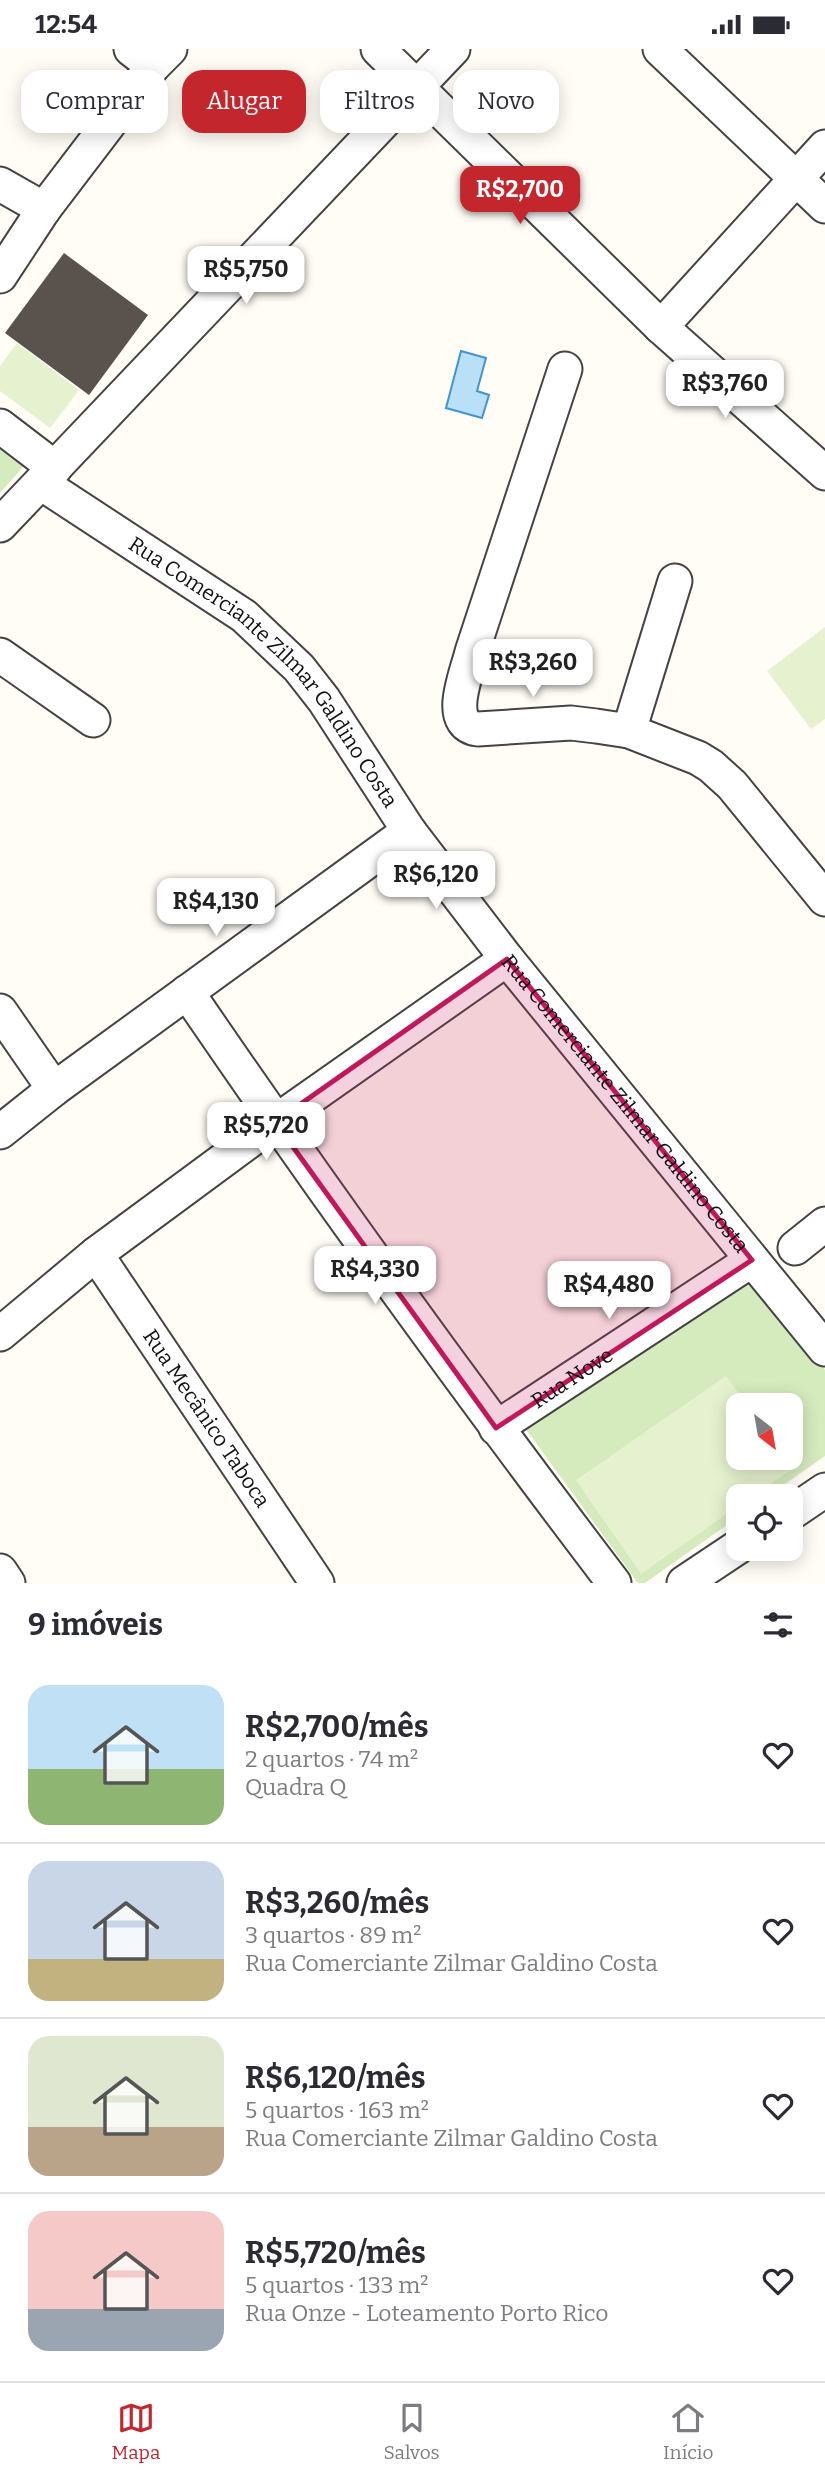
<!DOCTYPE html>
<html lang="pt">
<head>
<meta charset="utf-8">
<style>
  :root { --surface:#fff; --page:#f7f7f7; --text:#2b2b33; --muted:#7c7c81; --line:#e1e1e2; --accent:#c4262e }
  body { margin:0; font-family:Bitter,serif; background:var(--page); color:var(--text); height:100vh; display:flex; flex-direction:column; font-size:26px; white-space:nowrap }
  * { box-sizing:border-box; margin:0 }
  p { font-size:23px; color:var(--muted) }
  .icon { flex:none; width:38px; height:38px; fill:none; stroke:currentColor; stroke-width:2; stroke-linecap:round; stroke-linejoin:round }
  .map { position:relative; height:1534px; overflow:hidden }
  .drawer { display:flex; flex-direction:column; background:var(--surface); flex:1 }
  .drawer>* { flex:none }
  .top-card { position:absolute; left:21px; top:21px; width:784px; height:63px; display:flex; gap:14px }
  .needle { width:46px; rotate:149deg }
  .tools { position:absolute; left:726px; top:1344px; display:grid; gap:14px }
  .tools a { display:grid; place-items:center; width:77px; height:77px; border-radius:14px; background:var(--surface); box-shadow:0 4px 18px #0003; font-size:35px }
  .price { position:absolute; translate:-50% -60px; padding:0 16px; border-radius:14px; background:#fff; color:#222; font-size:23px; line-height:46px; filter:drop-shadow(0 2px 4px #0008) }
  .price::after { content:''; position:absolute; left:50%; top:42px; width:21px; height:16px; margin-left:-10px; background:inherit; clip-path:polygon(0 0,100% 0,50% 100%) }
  .price.on { background:var(--accent); color:#fff }
  ul { padding:0; list-style:none }
  li { display:flex; align-items:center; gap:21px; height:175px; padding:0 28px }
  li+li { border-top:2px solid var(--line) }
  li span { display:grid; place-items:center; flex:none; width:196px; height:140px; border-radius:21px; color:#555 }
  li>.icon { margin-inline-start:auto }
  span .icon { width:84px; height:84px; fill:#fffc; stroke-width:1 }
  li b { font-size:30px }
  h2 { display:flex; justify-content:space-between; align-items:center; height:84px; padding:0 28px; font-size:30px }
  .tag { padding:0 24px; border-radius:21px; background:var(--surface); box-shadow:0 4px 18px #0003; font-size:24px; line-height:63px }
  .tag.on { background:var(--accent); color:#fff }
  .status { display:flex; justify-content:space-between; align-items:center; height:49px; padding:0 35px; background:var(--surface); direction:ltr }
  .status svg { height:19px; fill:currentColor }
  .dock { display:flex; justify-content:space-around; align-items:center; height:98px; border-top:2px solid var(--line); background:var(--surface); font-size:19px; color:var(--muted) }
  .dock a { display:grid; justify-items:center; gap:4px }
  .dock .on { color:var(--accent) }
  .map>svg:first-child { display:block }
  .green { fill:#d5ebbd; fill-rule:evenodd }
  .pitch { fill:#e6f2cf }
  .water { fill:#b9e0f7; stroke:#3f96cf; stroke-width:2 }
  .building { fill:#5a524d }
  .lines { fill:none; stroke-linecap:round; stroke-linejoin:round }
  .minor-casing { stroke:#444; stroke-width:37 }
  .minor { stroke:#fff; stroke-width:33 }
  .marked { fill:#c2185b; fill-opacity:0.2; stroke:#c2185b; stroke-width:5; stroke-linejoin:round }
  .labels { text-anchor:middle; dominant-baseline:central; stroke-width:7; stroke-linejoin:round; paint-order:stroke }
  .street-label { font-size:21px; fill:#111; stroke:#fff }
</style>
</head>
<body>
<div class="status"><b>12:54</b><svg viewBox="0 0 49 12"><path d="M0 12V9h3v3zM5 12V6h3v6zM10 12V3h3v9zM15 12V0h3v12zM26 1h20v11H26zM47 4h2v5h-2z"/></svg></div>
<div class="map">
<svg width="825" height="1534" viewBox="0 0 825 1534">
  <rect width="100%" height="100%" fill="#fffdf5"/>
  <path class="green" d="M0,383L33,407L0,444Z
    M754,1230L825,1321V1407L768,1447H738V1468L645,1534H638L525,1379ZM738,1356H791V1409H738Z"/>
  <path class="pitch" d="M17,294L79,341L50,379L0,342V317Z
    M825,578V670L811,680L767,622Z
    M726,1327L747,1356H738V1409H784L792,1420L753,1447H738V1457L641,1525L576,1431Z"/>
  <path class="water" d="M461,302L486,309L477,342L489,346L482,369L446,359Z"/>
  <path class="building" d="M64,204L148,266L89,346L5,284Z"/>
  <g class="lines">
    <g class="minor-casing">
      <g id="minor">
        <path d="M131,0L153,17"/>
        <path d="M378,0L661,278L825,424"/>
        <path d="M660,0L825,157"/>
        <path d="M0,135L44,160"/>
        <path d="M0,227L44,160L153,17L170,0"/>
        <path d="M661,278L825,98"/>
        <path d="M565,320L472,603C467,624 444,676 478,680L571,674L596,677L629,682L698,709L711,717L732,736L825,850"/>
        <path d="M0,377L55,419"/>
        <path id="s1" d="M41,434L244,567L299,619L324,651L409,782L507,910L825,1300"/>
        <path d="M0,476L453,0"/>
        <path d="M0,606L93,671"/>
        <path d="M629,682L675,532"/>
        <path d="M187,943C324,1144 467,1341 614,1534"/>
        <path d="M0,962L54,1040"/>
        <path d="M0,1083L54,1040L409,782"/>
        <path d="M795,1199L825,1175"/>
        <path id="s2" d="M96,1205L317,1534"/>
        <path d="M0,1285L96,1205L275,1073L507,910"/>
        <path id="s3" d="M496,1379L752,1211"/>
        <path d="M791,1464L825,1441"/>
        <path d="M0,1522L8,1534"/>
        <path d="M684,1534L738,1498"/>
      </g>
    </g>
    <use href="#minor" class="minor"/>
  </g>
  <path class="marked" d="M507,910L752,1211L496,1379L275,1073Z"/>
  <g class="labels">
    <g class="street-label">
      <text stroke="none"><textPath href="#s1" startOffset="296">Rua Comerciante Zilmar Galdino Costa</textPath></text>
      <text stroke="none"><textPath href="#s1" startOffset="863">Rua Comerciante Zilmar Galdino Costa</textPath></text>
      <text stroke="none"><textPath href="#s3" startOffset="91">Rua Nove</textPath></text>
      <text stroke="none"><textPath href="#s2" startOffset="198">Rua Mecânico Taboca</textPath></text>
    </g>
  </g>
</svg>
<div class="tools">
<a><svg class="needle" viewBox="-14 -14 28 28"><path d="M0-13l5 13h-10z" fill="#e53935"/><path d="M0 13l5-13h-10z" fill="#7c7c81"/></svg></a>
<a><svg class="icon" aria-label="locate" viewBox="0 0 24 24"><circle cx="12" cy="12" r="6"/><path d="M12 2v4M12 18v4M2 12h4M18 12h4"/></svg></a>
</div>
<b class="price on" style="left:520px;top:177px">R$2,700</b>
<b class="price" style="left:246px;top:257px">R$5,750</b>
<b class="price" style="left:725px;top:371px">R$3,760</b>
<b class="price" style="left:533px;top:650px">R$3,260</b>
<b class="price" style="left:436px;top:862px">R$6,120</b>
<b class="price" style="left:216px;top:889px">R$4,130</b>
<b class="price" style="left:266px;top:1113px">R$5,720</b>
<b class="price" style="left:375px;top:1257px">R$4,330</b>
<b class="price" style="left:609px;top:1272px">R$4,480</b>
<div class="top-card">
<a class="tag">Comprar</a>
<a class="tag on">Alugar</a>
<a class="tag">Filtros</a>
<a class="tag">Novo</a>
</div>
</div>
<section class="drawer">
<h2>9 imóveis<svg class="icon" aria-label="filters" viewBox="0 0 24 24"><path d="M4 7h16M4 17h16"/><circle cx="9" cy="7" r="2"/><circle cx="15" cy="17" r="2"/></svg></h2>
<ul>
<li><span style="background:linear-gradient(#bfe0f5 60%,#8fb573 0)"><svg class="icon" aria-label="home" viewBox="0 0 24 24"><path d="M3 11l9-7 9 7M6 9v11h12V9"/></svg></span><div><b>R$2,700/mês</b><p>2 quartos · 74 m²</p><p>Quadra Q</p></div><svg class="icon" aria-label="heart" viewBox="0 0 24 24"><path d="M12 20l-8-8c-3-5 5-10 8-4 3-6 11-1 8 4z"/></svg></li>
<li><span style="background:linear-gradient(#c9d6e8 70%,#c2b280 0)"><svg class="icon" aria-label="home" viewBox="0 0 24 24"><path d="M3 11l9-7 9 7M6 9v11h12V9"/></svg></span><div><b>R$3,260/mês</b><p>3 quartos · 89 m²</p><p>Rua Comerciante Zilmar Galdino Costa</p></div><svg class="icon" aria-label="heart" viewBox="0 0 24 24"><path d="M12 20l-8-8c-3-5 5-10 8-4 3-6 11-1 8 4z"/></svg></li>
<li><span style="background:linear-gradient(#dfe7d0 65%,#b9a48a 0)"><svg class="icon" aria-label="home" viewBox="0 0 24 24"><path d="M3 11l9-7 9 7M6 9v11h12V9"/></svg></span><div><b>R$6,120/mês</b><p>5 quartos · 163 m²</p><p>Rua Comerciante Zilmar Galdino Costa</p></div><svg class="icon" aria-label="heart" viewBox="0 0 24 24"><path d="M12 20l-8-8c-3-5 5-10 8-4 3-6 11-1 8 4z"/></svg></li>
<li><span style="background:linear-gradient(#f6c9c9 70%,#9aa5b1 0)"><svg class="icon" aria-label="home" viewBox="0 0 24 24"><path d="M3 11l9-7 9 7M6 9v11h12V9"/></svg></span><div><b>R$5,720/mês</b><p>5 quartos · 133 m²</p><p>Rua Onze - Loteamento Porto Rico</p></div><svg class="icon" aria-label="heart" viewBox="0 0 24 24"><path d="M12 20l-8-8c-3-5 5-10 8-4 3-6 11-1 8 4z"/></svg></li>
</ul>
</section>
<nav class="dock">
<a class="on"><svg class="icon" aria-label="map" viewBox="0 0 24 24"><path d="M3 6l6-2 6 2 6-2v14l-6 2-6-2-6 2zM9 4v14M15 6v14"/></svg>Mapa</a>
<a><svg class="icon" aria-label="saved" viewBox="0 0 24 24"><path d="M7 4h10v16l-5-4-5 4z"/></svg>Salvos</a>
<a><svg class="icon" aria-label="home" viewBox="0 0 24 24"><path d="M3 11l9-7 9 7M6 9v11h12V9"/></svg>Início</a>
</nav>
</body>
</html>
